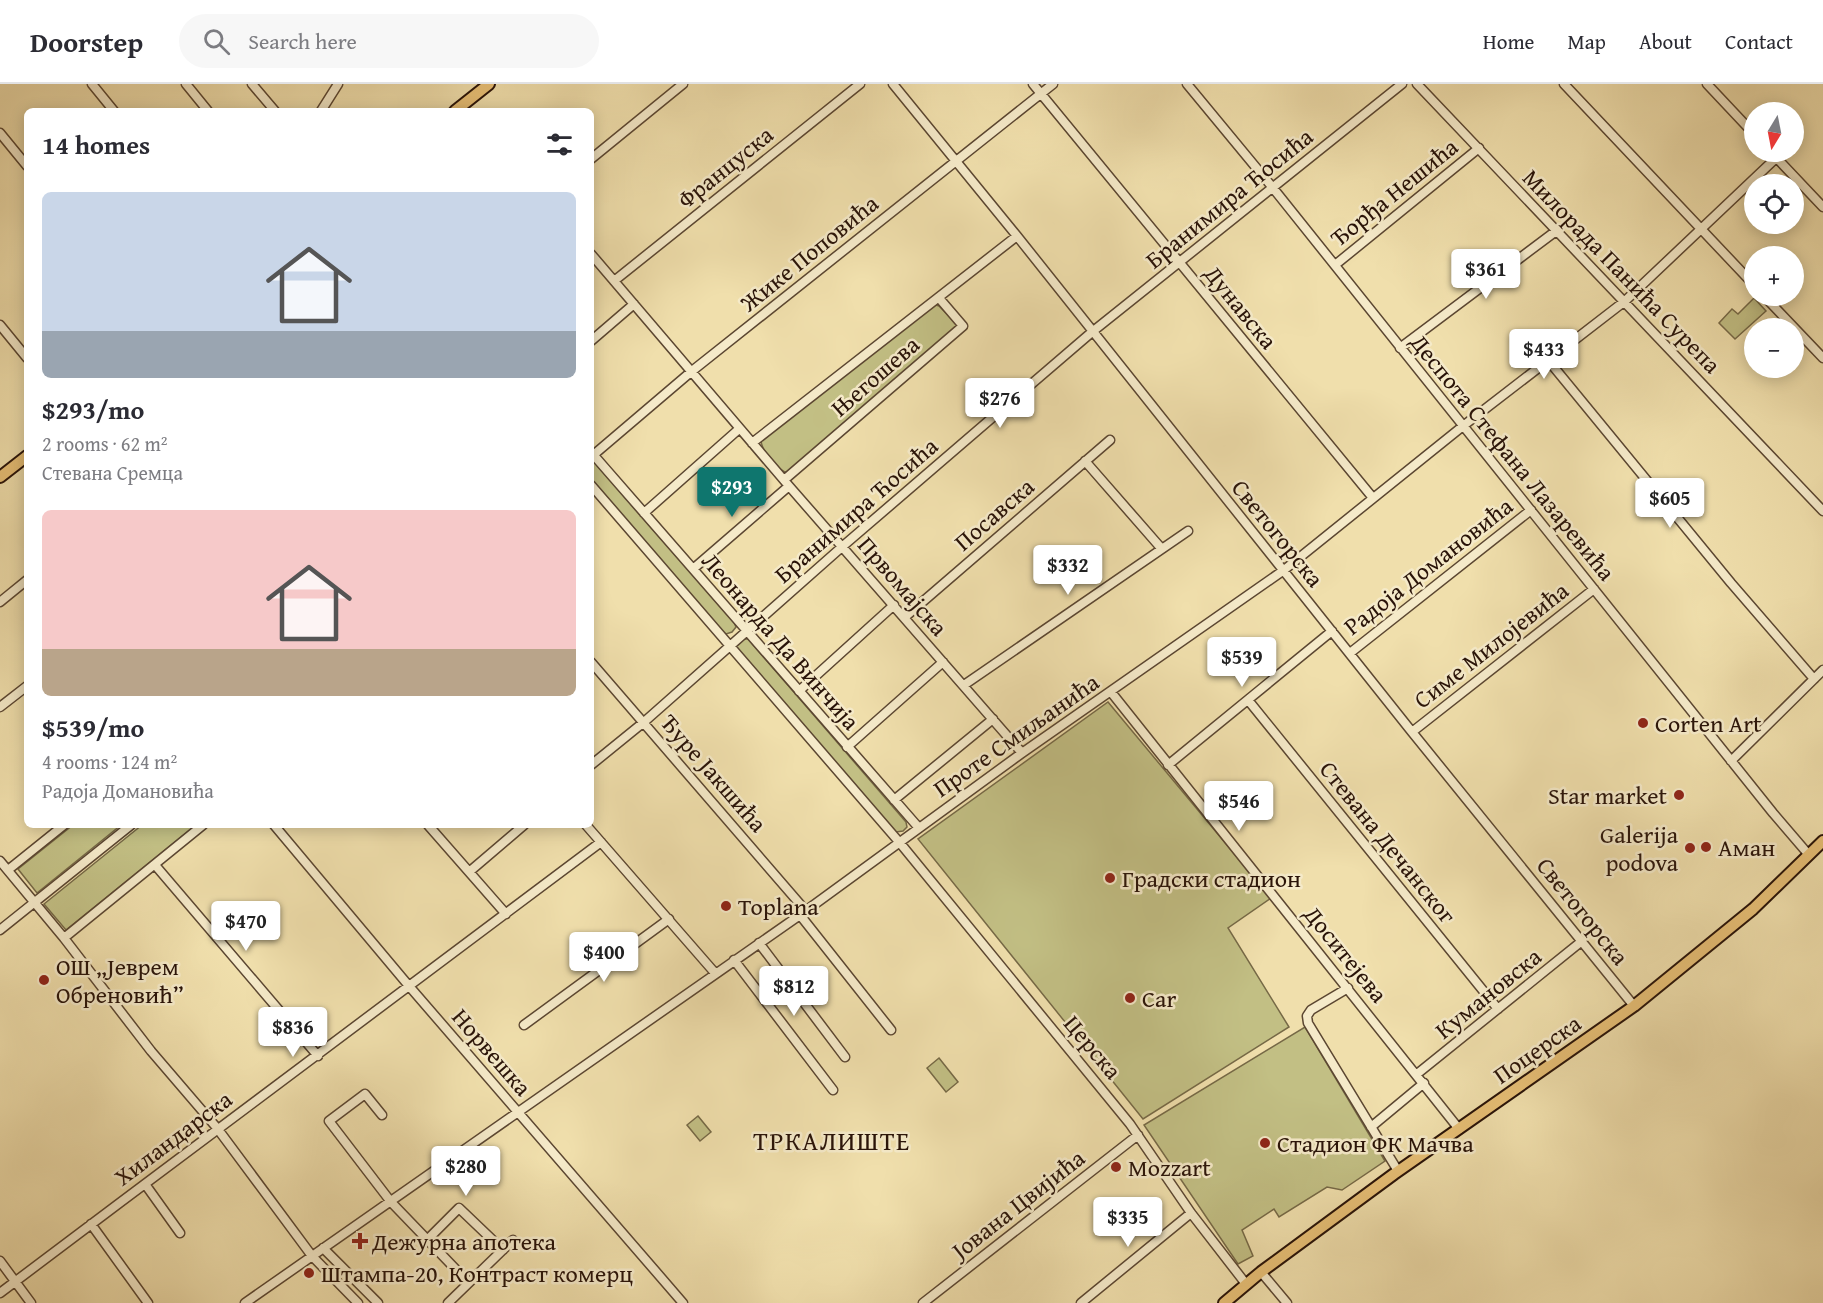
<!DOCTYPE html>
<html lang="en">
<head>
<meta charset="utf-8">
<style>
  :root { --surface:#fff; --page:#f7f7f7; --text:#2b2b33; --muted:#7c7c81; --line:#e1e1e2; --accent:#0f766e }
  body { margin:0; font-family:"Gentium Book Plus",serif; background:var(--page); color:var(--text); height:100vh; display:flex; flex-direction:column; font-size:22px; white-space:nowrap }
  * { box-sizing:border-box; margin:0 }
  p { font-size:20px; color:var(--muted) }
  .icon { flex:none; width:33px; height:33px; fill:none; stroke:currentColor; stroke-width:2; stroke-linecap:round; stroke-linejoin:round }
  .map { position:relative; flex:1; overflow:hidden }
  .drawer { position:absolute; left:24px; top:24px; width:570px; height:720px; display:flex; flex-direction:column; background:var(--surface); border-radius:9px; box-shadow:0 3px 15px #0003 }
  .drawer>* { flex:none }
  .needle { width:39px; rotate:190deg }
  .fabs { position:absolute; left:1744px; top:18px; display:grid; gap:12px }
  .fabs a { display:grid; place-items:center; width:60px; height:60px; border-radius:50%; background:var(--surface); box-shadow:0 3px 15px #0003; font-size:30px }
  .price { position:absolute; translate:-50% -51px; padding:0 14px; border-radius:6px; background:#fff; color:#222; font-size:20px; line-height:39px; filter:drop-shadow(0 2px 3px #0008) }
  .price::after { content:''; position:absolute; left:50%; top:36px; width:18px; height:14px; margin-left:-9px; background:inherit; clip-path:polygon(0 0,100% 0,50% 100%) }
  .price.active { background:var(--accent); color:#fff }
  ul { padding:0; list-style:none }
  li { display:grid; align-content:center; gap:12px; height:318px; padding:0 18px }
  li span { display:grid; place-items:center; height:186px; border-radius:9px; color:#555 }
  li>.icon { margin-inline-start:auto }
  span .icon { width:108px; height:108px; fill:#fffc; stroke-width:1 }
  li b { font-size:26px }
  h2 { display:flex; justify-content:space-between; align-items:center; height:72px; padding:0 18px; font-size:26px }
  header { display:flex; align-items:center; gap:36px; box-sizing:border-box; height:84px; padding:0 30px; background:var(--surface); border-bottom:2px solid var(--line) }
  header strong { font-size:28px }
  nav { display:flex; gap:33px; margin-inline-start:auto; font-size:21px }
  .search { width:420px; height:54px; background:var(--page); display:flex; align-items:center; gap:15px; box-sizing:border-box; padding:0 21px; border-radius:33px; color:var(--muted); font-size:22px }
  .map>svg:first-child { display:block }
  .green { fill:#c2bf84; stroke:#766946; stroke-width:1.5 }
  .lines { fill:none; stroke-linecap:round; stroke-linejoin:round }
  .minor-casing { stroke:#5b4631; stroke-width:11 }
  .major-casing { stroke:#291308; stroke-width:14 }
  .minor { stroke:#f5eac9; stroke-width:8 }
  .major { stroke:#e8c076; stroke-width:10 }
  .poi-dot { fill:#8f2418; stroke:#f5eac9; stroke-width:2 }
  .labels { text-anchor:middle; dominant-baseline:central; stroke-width:5; stroke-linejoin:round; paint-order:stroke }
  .street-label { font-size:24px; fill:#291308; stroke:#f5eac9 }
  .poi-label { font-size:24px; fill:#291308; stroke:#f5eac9; text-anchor:start }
  .neighbourhood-label { font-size:26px; letter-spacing:1.5px; fill:#291308; stroke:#f5eac9 }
</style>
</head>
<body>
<header>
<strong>Doorstep</strong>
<div class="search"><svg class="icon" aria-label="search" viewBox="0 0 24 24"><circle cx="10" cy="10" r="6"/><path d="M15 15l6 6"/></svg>Search here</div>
<nav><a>Home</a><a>Map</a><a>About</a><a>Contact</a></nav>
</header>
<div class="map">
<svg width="1823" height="1219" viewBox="0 0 1823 1219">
  <rect width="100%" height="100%" fill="#f0dfac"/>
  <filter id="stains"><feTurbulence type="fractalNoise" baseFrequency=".00333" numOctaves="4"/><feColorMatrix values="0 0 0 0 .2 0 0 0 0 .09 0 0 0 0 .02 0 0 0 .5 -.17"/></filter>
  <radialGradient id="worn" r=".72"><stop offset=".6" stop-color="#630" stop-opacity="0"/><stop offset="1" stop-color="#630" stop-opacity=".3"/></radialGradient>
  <path class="green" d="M1754,214L1766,227L1735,255L1719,239L1732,225L1738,230Z
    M933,220L939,222L957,240L956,243L788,389C778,387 761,366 761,356Z
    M591,378L595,379L734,538L736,543L732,548L726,550L722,548L591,396Z
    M744,555H748L906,738L907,743L903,747L896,748L736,564V562Z
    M1108,618L1271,814L1228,844L1289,943L1143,1035L918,755Z
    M73,741H121L37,809L18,785Z
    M142,741H196L66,846L44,820Z
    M1305,943L1385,1077L1342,1106L1327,1103L1279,1133L1274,1125L1242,1146L1253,1172L1238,1180L1144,1041Z
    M939,974L958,998L946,1008L927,984Z
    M698,1032L711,1048L700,1057L687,1041Z"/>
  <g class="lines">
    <g class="minor-casing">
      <path id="minor" d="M92,0L114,27
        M186,0L208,27
        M252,0L275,27
        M893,0L1017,152L1412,648L1634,922
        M1033,0L1373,414
        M1187,0L1273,104L1773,729L1809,771
        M1417,0L1823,427
        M1564,0L1755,202
        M1707,0L1755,51
        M321,27L338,0
        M0,49L27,82
        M1771,68L1823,123
        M591,75L683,0
        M591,170L789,402L1022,669
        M1335,181L1479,64
        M614,197L860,0
        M1764,212L1823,274
        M0,241L27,274
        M591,257L634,220
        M1400,264L1556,147
        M1548,276L1731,499L1814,595
        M752,359L1017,152
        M591,368L919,744
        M591,373L692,287L1053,0
        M1085,377L1161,464
        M784,396L963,242L939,214
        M591,401L900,759L1130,1040L1191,1129L1246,1200
        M644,429L739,345
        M693,485L789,402
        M0,518L27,496
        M905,533L1110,356
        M1350,569L1531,426
        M591,578L806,827
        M964,601L1188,447
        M799,607L894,521
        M1111,608L1459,1045
        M1248,616L1498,925
        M0,623L27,602
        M1412,648L1594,505
        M847,663L943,578
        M1731,677L1823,586
        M591,681L644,638L843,462L1092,248L1402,0
        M1168,681L1332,547
        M894,716L993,635
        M274,741L409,902L683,1219
        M428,741L506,830
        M586,741L715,889
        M0,777L64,854L151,967L217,1044L312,1172L358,1219
        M155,781L318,972
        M8,786L64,741
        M469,788L524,741
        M800,831L891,946
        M0,846L131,741
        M64,854L203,741
        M759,859L845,973
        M734,876L833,1006
        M1348,904L1311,926L1307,932L1308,939L1398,1087
        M524,941L669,835
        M1417,990L1582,857
        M382,1031L365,1010L329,1037L391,1118L468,1198
        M1371,1043L1424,999
        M145,1100L180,1149
        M91,1140L148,1219
        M427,1156L459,1124L503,1166
        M323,1164L378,1219
        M0,1177L31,1219
        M1261,1188L1287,1219
        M0,1209C200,1058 401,908 601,758
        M245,1219L800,831L1022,669L1284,486L1463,342L1625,217L1776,74
        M448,1219L513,1156
        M923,1219L1138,1051
        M1081,1219L1191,1129"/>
    </g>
    <g class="major-casing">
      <path id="major" d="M455,27L489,0
        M0,393L27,372
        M1224,1219L1261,1188L1394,1090L1634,922L1753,825L1823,757"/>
    </g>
    <use href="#minor" class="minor"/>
    <use href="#major" class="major"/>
  </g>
  <g class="poi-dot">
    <circle cx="1643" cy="639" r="6"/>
    <circle cx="1679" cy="711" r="6"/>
    <circle cx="1706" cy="763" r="6"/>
    <circle cx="1690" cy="764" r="6"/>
    <circle cx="1110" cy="794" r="6"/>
    <circle cx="726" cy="822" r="6"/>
    <circle cx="44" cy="896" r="6"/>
    <circle cx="1130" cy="914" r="6"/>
    <circle cx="1265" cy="1059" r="6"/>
    <circle cx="1116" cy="1083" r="6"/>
    <path d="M357 1148h6v6h6v6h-6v6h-6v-6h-6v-6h6z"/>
    <circle cx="309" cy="1189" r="6"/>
  </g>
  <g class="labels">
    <g class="street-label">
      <text transform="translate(725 83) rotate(-39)">Француска</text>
      <text transform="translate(1394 108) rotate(-39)">Ђорђа Нешића</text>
      <text transform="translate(1229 114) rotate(-39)">Бранимира Ћосића</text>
      <text transform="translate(809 169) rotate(-39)">Жике Поповића</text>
      <text transform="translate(1622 187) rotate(46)">Милорада Панића Сурепа</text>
      <text transform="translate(1241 223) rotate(51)">Дунавска</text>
      <text transform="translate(875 292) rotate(-41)">Његошева</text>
      <text transform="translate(1513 373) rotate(51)">Деспота Стефана Лазаревића</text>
      <text transform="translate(856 426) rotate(-41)">Бранимира Ћосића</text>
      <text transform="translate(994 430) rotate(-41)">Посавска</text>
      <text transform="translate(1278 449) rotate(51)">Светогорска</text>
      <text transform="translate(1428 482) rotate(-38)">Радоја Домановића</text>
      <text transform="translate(903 502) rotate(49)">Првомајска</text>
      <text transform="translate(781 557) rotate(49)">Леонарда Да Винчија</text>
      <text transform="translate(1491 561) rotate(-38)">Симе Милојевића</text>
      <text transform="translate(1016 651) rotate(-35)">Проте Смиљанића</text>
      <text transform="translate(714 689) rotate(49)">Ђуре Јакшића</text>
      <text transform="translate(1388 758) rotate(51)">Стевана Дечанског</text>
      <text transform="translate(1583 827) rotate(51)">Светогорска</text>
      <text transform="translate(1346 870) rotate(51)">Доситејева</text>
      <text transform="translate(1488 909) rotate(-39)">Кумановска</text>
      <text transform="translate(1093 963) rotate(50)">Церска</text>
      <text transform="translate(1537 965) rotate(-35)">Поцерска</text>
      <text transform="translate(492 968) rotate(49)">Норвешка</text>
      <text transform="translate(173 1054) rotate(-37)">Хиландарска</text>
      <text transform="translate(1018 1120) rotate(-38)">Јована Цвијића</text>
    </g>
    <g class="poi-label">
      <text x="1655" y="639">Corten Art</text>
      <text x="1667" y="711" text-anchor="end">Star market</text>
      <text x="1678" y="750" text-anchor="end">Galerija<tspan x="1678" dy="28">podova</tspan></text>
      <text x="1718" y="763">Аман</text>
      <text x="1122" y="794">Градски стадион</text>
      <text x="738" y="822">Toplana</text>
      <text x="56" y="882">ОШ „Јеврем<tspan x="56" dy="28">Обреновић”</tspan></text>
      <text x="1142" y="914">Car</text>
      <text x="1277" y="1059">Стадион ФК Мачва</text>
      <text x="1128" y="1083">Mozzart</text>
      <text x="372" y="1157">Дежурна апотека</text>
      <text x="321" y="1189">Штампа-20, Контраст комерц</text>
    </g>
    <g class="neighbourhood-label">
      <text x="832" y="1056">ТРКАЛИШТЕ</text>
    </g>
  </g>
  <rect width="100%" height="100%" filter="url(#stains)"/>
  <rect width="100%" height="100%" fill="url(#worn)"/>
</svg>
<div class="fabs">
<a><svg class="needle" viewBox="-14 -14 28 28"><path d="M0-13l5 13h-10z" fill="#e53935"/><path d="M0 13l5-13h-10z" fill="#7c7c81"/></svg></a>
<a><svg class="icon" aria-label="locate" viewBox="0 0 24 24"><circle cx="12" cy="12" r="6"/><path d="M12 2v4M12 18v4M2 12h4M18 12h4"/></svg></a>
<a>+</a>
<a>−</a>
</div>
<b class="price" style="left:1486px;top:216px">$361</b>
<b class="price" style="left:1544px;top:296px">$433</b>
<b class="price" style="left:1000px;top:345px">$276</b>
<b class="price active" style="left:732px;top:434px">$293</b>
<b class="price" style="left:1670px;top:445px">$605</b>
<b class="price" style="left:1068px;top:512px">$332</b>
<b class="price" style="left:1242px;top:604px">$539</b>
<b class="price" style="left:1239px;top:748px">$546</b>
<b class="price" style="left:246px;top:868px">$470</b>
<b class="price" style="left:604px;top:899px">$400</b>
<b class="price" style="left:794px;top:933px">$812</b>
<b class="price" style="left:293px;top:974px">$836</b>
<b class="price" style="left:466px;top:1113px">$280</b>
<b class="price" style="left:1128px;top:1164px">$335</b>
<section class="drawer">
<h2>14 homes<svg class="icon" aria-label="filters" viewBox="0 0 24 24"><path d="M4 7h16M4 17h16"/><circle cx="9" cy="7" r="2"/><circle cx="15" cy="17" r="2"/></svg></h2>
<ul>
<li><span style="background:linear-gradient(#c9d6e8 75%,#9aa5b1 0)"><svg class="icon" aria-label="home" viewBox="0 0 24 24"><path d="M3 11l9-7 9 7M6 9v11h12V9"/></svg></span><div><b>$293/mo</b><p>2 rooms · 62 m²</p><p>Стевана Сремца</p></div></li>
<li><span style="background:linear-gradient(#f6c9c9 75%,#b9a48a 0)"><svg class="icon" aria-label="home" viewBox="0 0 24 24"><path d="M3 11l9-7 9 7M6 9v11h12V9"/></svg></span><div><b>$539/mo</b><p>4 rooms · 124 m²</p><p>Радоја Домановића</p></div></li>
</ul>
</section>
</div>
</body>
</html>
